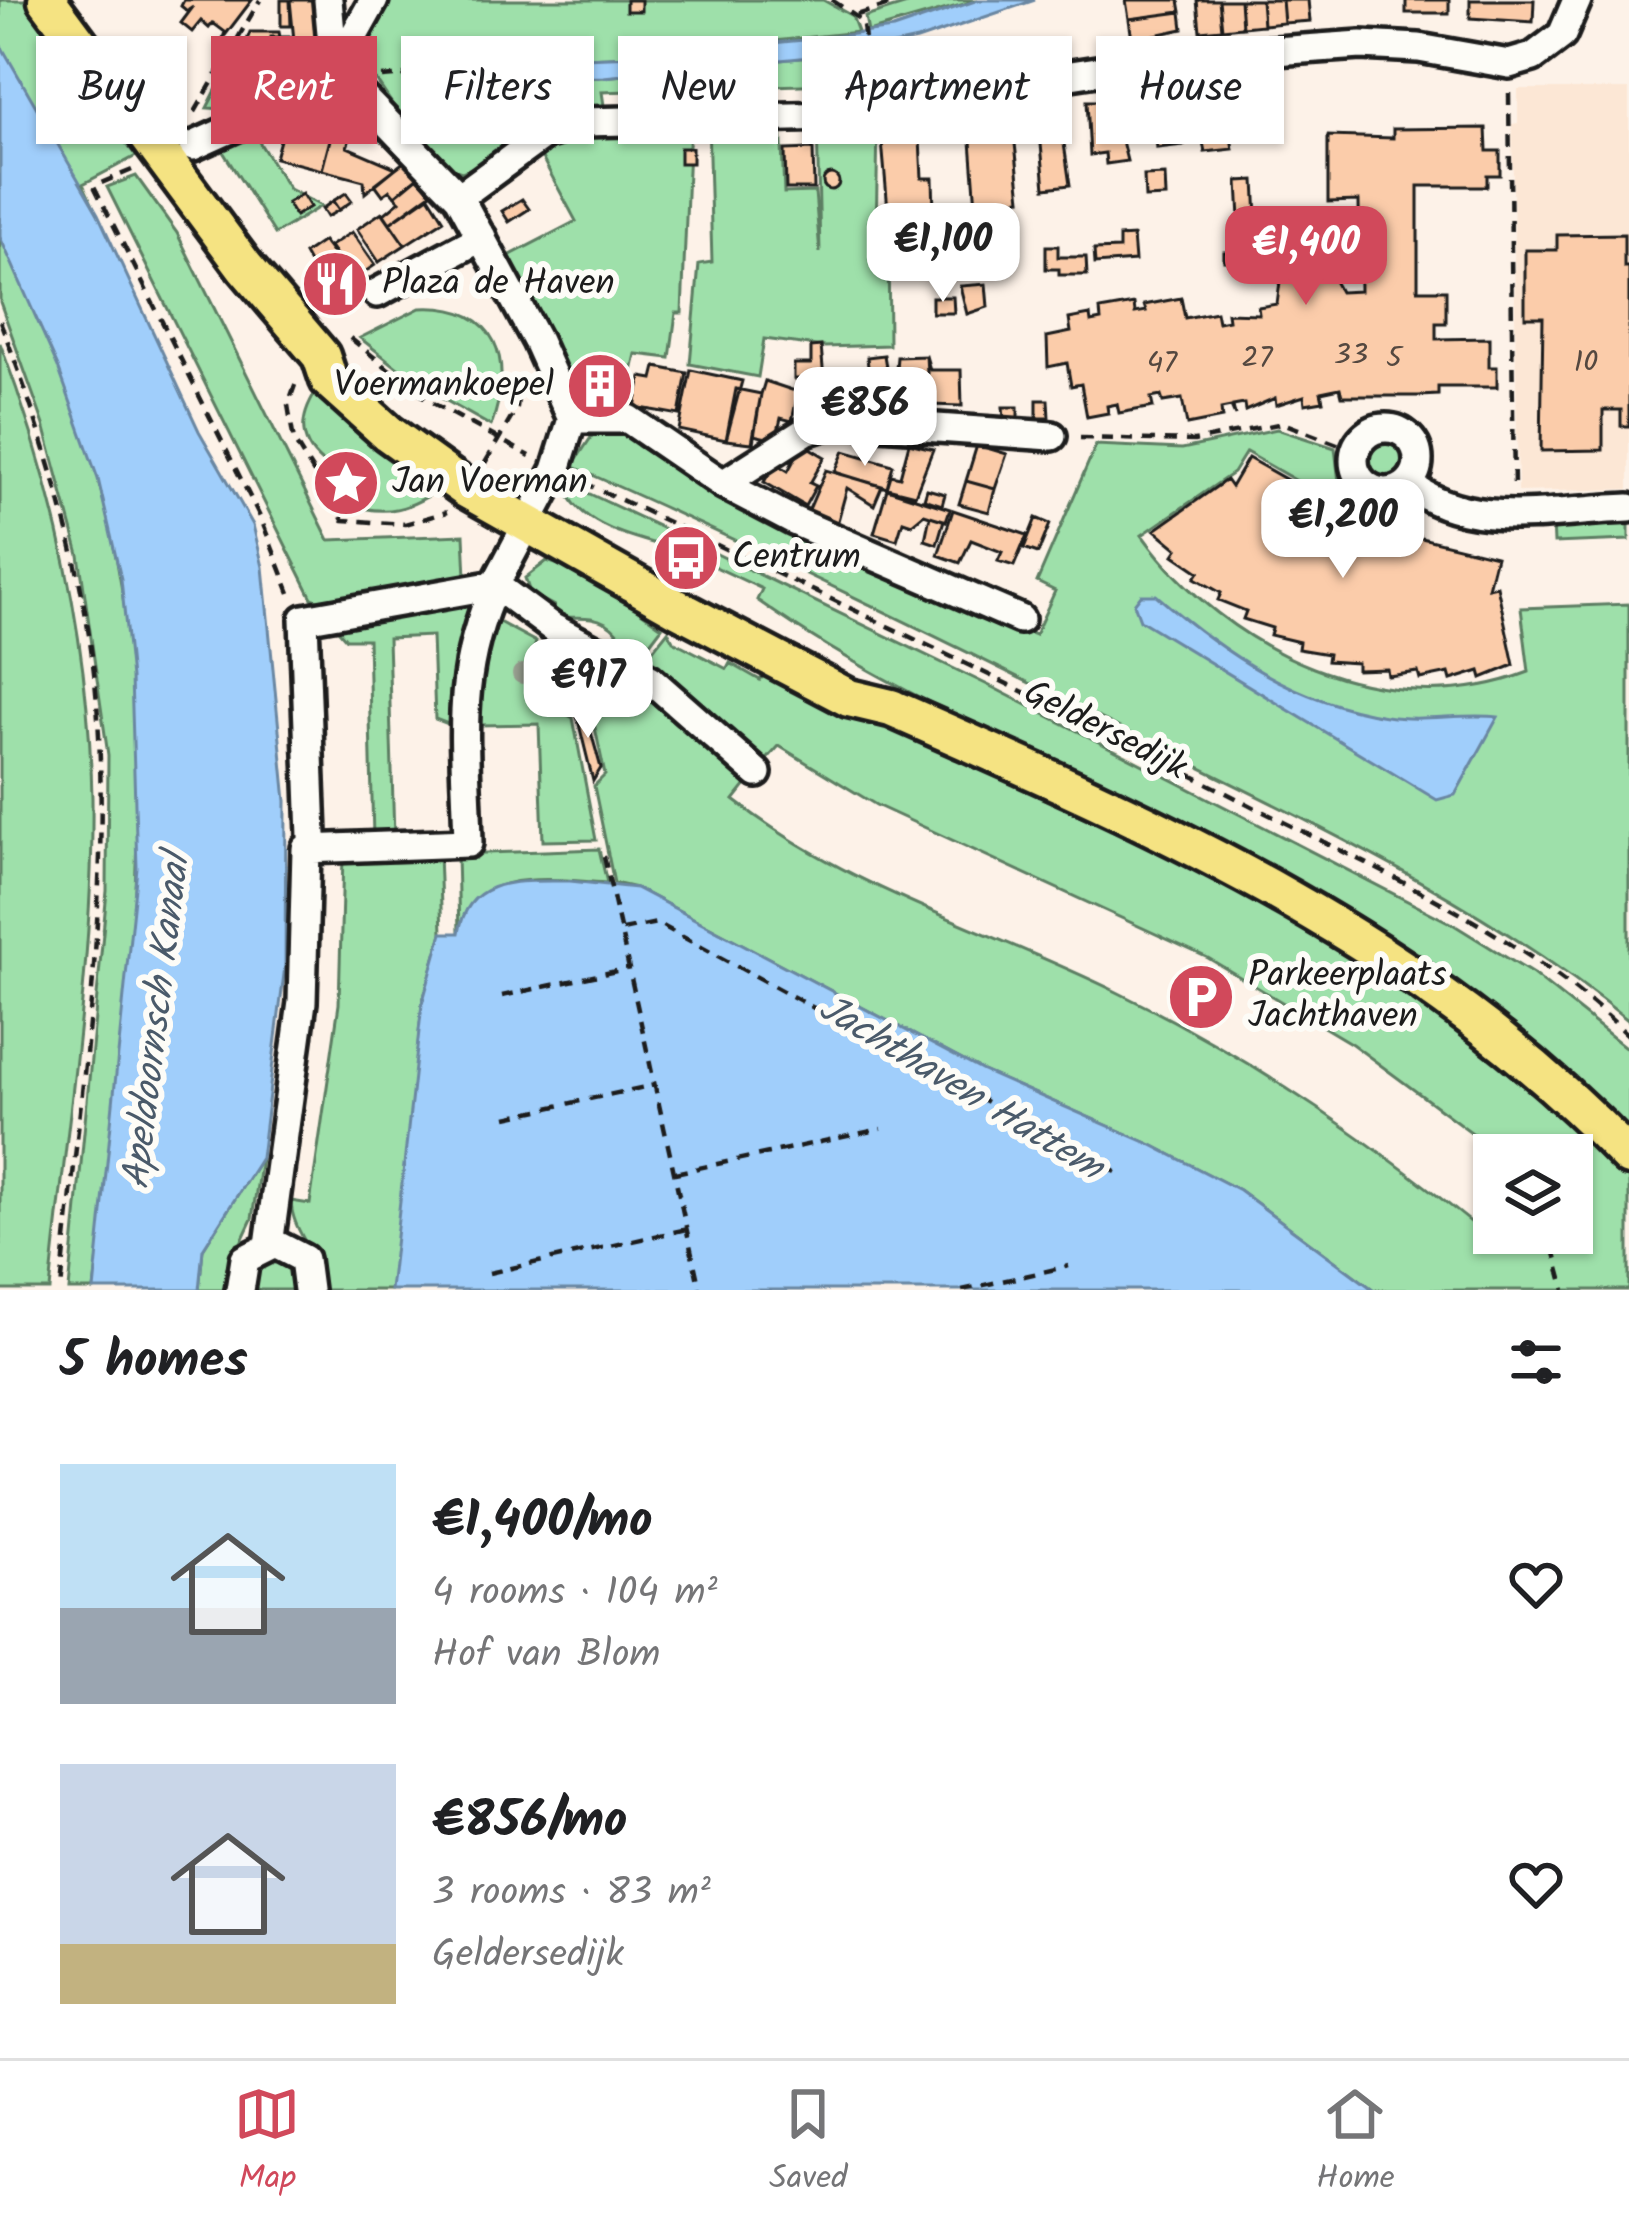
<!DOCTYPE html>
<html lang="en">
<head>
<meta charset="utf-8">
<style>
  :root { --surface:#fff; --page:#f6f6f6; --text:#202124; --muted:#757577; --line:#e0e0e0; --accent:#d1495b }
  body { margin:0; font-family:Kalam,sans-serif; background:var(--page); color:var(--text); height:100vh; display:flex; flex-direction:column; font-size:45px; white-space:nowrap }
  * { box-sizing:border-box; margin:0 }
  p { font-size:39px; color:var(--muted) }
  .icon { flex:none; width:66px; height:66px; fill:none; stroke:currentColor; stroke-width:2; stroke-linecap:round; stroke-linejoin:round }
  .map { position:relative; height:1290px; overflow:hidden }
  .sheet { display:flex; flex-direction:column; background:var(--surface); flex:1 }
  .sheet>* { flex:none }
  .banner { position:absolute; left:36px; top:36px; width:1557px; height:108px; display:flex; gap:24px }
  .buttons { position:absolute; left:1473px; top:1134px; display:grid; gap:24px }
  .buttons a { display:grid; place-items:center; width:120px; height:120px; border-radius:0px; background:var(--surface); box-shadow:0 3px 9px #0004; font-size:60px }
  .price { position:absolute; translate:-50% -102px; padding:0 27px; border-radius:24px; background:#fff; color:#222; font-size:39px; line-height:78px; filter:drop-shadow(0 3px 6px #0008) }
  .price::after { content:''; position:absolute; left:50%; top:72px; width:36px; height:27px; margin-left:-18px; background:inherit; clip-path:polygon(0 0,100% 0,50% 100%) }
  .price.selected { background:var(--accent); color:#fff }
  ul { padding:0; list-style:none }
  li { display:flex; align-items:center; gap:36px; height:300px; padding:0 60px }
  li span { display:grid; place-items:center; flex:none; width:336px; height:240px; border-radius:0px; color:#555 }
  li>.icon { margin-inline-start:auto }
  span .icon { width:144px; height:144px; fill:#fffc; stroke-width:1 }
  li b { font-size:51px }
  h2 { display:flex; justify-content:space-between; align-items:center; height:144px; padding:0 60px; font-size:51px }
  .pill { padding:0 42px; border-radius:0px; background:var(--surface); box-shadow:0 3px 9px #0004; font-size:42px; line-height:108px }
  .pill.selected { background:var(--accent); color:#fff }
  .menu { display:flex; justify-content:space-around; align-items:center; height:168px; border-top:3px solid var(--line); background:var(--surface); font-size:33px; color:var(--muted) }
  .menu a { display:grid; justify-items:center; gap:6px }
  .menu .selected { color:var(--accent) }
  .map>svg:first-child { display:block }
  .built { fill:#fce7d5 }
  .green { fill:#9ee0aa; stroke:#5d7e63; stroke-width:3 }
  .water { fill:#a0cefb; stroke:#6b87a2; stroke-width:3 }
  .building { fill:#fbccaa; stroke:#1c1c1c; stroke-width:3 }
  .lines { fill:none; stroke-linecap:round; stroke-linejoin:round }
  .minor-casing { stroke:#1c1c1c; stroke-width:36 }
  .major-casing { stroke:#1c1c1c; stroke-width:45 }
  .path { stroke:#1c1c1c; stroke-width:4.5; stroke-dasharray:12 9; stroke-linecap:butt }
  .minor { stroke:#fdfcf7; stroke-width:27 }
  .major { stroke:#f5e382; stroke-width:36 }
  .tree { fill:#9ba293 }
  .labels { text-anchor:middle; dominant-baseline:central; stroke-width:12; stroke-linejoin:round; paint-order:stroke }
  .number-label { font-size:30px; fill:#544840 }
  .poi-label { font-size:36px; fill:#1c1c1c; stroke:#fdfcf7; text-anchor:start }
  .street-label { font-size:36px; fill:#1c1c1c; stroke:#fdfcf7 }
  .water-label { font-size:39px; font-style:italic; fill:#4a5a6a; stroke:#fdfcf7 }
</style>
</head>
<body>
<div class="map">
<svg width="1629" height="1290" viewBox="0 0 1629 1290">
  <rect width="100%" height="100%" fill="#fdf2e8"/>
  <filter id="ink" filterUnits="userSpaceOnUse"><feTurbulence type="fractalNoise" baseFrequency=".00833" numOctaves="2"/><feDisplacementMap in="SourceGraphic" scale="24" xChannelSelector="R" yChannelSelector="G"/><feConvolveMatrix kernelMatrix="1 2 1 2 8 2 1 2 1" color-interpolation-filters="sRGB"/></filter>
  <g filter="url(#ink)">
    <path class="built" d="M1518,89H1629V489L1518,492L1512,124L1518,123Z"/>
    <path class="green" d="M0,0H28L120,125L115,129L136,156L83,184L174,381L99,484C172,747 124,1025 94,1290H69L107,891L108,755L79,555L44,425L0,302Z
      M384,0H823L852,16L858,32L636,56L422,64L409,74L439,80L603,77L862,52L873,106L864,107L860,83L602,92L605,112L462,172L452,169L397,111L355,49Z
      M920,0H978L868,32L865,17Z
      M232,59L236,78L257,79V91L223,109L207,108Z
      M781,121L784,193L815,192L820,253L817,121L878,122L876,237L888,239L889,345L824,347L764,339L758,377L690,364L699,264L712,262L708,122Z
      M690,123L682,313H676L670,358L636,354L624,407L590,405L577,398L507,257L576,221L535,145L551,137Z
      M254,134L289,189L321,206L275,234L222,150Z
      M136,176L177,233L329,540L464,535L466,577L322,602L312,598L107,187Z
      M420,308C498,304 515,361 491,426L422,387L360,338Z
      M0,343C55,488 89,642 92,798C94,961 66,1127 50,1290H0Z
      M320,386L443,486C412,509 385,518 347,503L345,495L369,483L371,475L361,465L322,462C295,439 301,413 320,386Z
      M613,425L639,436L638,446L711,492L720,491L953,602L1035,635L1055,591L1037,582L1096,445L1182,449L1277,429L1335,448L1339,482L1364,505L1358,516L1246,452L1233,473L1142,535C1227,652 1385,727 1529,672L1521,608L1629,604V1021C1483,902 1309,822 1140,738C952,644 764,551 572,466L594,433Z
      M1364 460a21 21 0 1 1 42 0a21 21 0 1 1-42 0Z
      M573,486L683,538L677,550C641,539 589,530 569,496Z
      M1629,519V540L1554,543L1553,522Z
      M690,541L994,688L1454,925L1533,974L1629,1050V1134C1521,1048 1416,950 1296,882C1118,780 926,720 757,600L762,589L684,552Z
      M547,561L589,575L662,627L637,660C625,649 622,632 606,623C587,612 569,622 551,613L554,606L530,593L525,578Z
      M472,600L454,659V716L448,724L435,719L432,636L388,638L394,837L373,838L368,639H346L333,624Z
      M495,620L536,642L529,667L538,697L573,718L596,840L543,841L539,724L478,725L476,673Z
      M668,631L673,641L727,669L730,663L760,680L764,675L824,694L1156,844L1307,924L1488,1051L1629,1177V1290H1374L1239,1190L1152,1145L983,1071L636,888L614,883L594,786L605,775L593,718L616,706L631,676L750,780L734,800C847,889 989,929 1117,992C1257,1060 1384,1150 1504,1249L1520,1233H1572V1155H1502L1352,1044L1208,958L876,805L779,746L762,765L643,662Z
      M599,849L607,883C556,880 469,865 459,933L457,854Z
      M439,854L442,933L422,1004L396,1274L390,1290H319C324,1255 292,1236 291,1201L310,1204L339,1004L343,856Z
      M261,1158L252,1219L230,1266V1290H199L203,1249Z
      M266,1256L295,1265L297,1290H252L254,1265Z"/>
    <path class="water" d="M978,0H1035L917,40L862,52L603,77L439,80L409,74L407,69L422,64L636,56L814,39L893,29Z
      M0,44L98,214L199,431L253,525L263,567L286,801L285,966L261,1158L203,1249L199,1290H94L137,868L131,678L121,579L98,479L58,367L0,237Z
      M1141,595H1156C1223,653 1296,703 1386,716C1423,722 1461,713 1498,717L1455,795L1437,800L1140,620L1134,604Z
      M570,881L636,888L983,1071L1152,1145L1239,1190L1374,1290H390L422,1004L442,933H459C468,874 523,882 570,881Z"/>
    <path class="building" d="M252,0L223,38L225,32L213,23L209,28L201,21L192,32L181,23L193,7L187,11L181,6L184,0Z
      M281,0H296H290L291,26H281Z
      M290,0H318L322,42H303L305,69L297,71Z
      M626,0H641V11H626Z
      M1126,0H1179L1181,12L1129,19Z
      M1197,0H1219L1222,29L1200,31Z
      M1219,0H1240L1242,27L1222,29Z
      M1240,0H1261L1263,25L1242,27Z
      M1261,0H1282L1284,23L1263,25Z
      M1282,0H1308L1310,21L1284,23Z
      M1406,0H1449V13H1406Z
      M1470,0H1534L1533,22L1470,18Z
      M1181,12L1183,29L1132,40L1129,19Z
      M250,32H279L280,37H271L270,57H259L258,72H245L239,62Z
      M271,37H292L293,72H258L259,57H270Z
      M925,48L927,54L939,51L942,62L929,65L931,74L909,79L903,53Z
      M1222,85L1233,149L1205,152L1196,109L1198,91Z
      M570,87L572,103L547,107L545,91Z
      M1174,90L1184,145L1157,148L1150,96Z
      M1087,101H1112L1127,161L1106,164L1105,153L1090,155Z
      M1053,106L1059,109L1070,185L1045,188L1038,111Z
      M312,123L333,128L322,170L275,158L283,129L308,136Z
      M333,128L352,133L347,147L396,168L365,193L364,181L322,170Z
      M1486,128L1487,151H1500V175H1487V186H1418V290H1446V323H1436V339L1489,338V367H1497V387H1438V395L1419,396H1342L1340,388L1321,392L1323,401L1305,404L1304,396L1276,405L1275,398L1245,411L1244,404L1233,406L1235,416L1231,407L1221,409L1222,418L1187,425L1182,399L1163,402L1161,396L1151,398L1153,407L1119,413L1117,404L1107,406L1108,413L1087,417L1081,384L1071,386L1067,363L1048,367L1047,337L1071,332L1069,319L1090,315L1091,322L1101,320L1100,310L1134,304L1135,313L1146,311L1144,305L1181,298L1185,318L1216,312L1218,322L1228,320L1227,313L1259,314L1258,307L1277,304L1281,274L1302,260L1326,266L1340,292L1360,291L1359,201L1328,202V136L1393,138V129Z
      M1014,134L1021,199L1003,200L1005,231L978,233L971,141Z
      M920,139L922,178H933L934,213L948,212V233L878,237L877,227L889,221L882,141Z
      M680,148H692V163H680Z
      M813,149L814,189H786L785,150Z
      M405,161L418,177L395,196L390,190L383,195L375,184Z
      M823 182a8 8 0 1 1 16 0a8 8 0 1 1-16 0Z
      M1165,175L1166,197L1145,198L1144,176Z
      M418,177L431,193L390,223L384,214L400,201L395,196Z
      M1255,180L1257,218L1240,219L1238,181Z
      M346,193L352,201L339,210L333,201Z
      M302,194L310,207L295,216L287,203Z
      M429,196L444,220L405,245L390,223Z
      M522,199L529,209L509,222L502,211Z
      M333,201L339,210L327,217L322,209Z
      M382,212L405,245L379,262L357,229Z
      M352,232L375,265L353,280L330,246Z
      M1624,234V267H1629V426H1621V410H1603V450L1541,451L1543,317H1525V250H1557V235Z
      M1133,236L1135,261L1095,264L1094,250L1119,249V237Z
      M323,241L353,280L328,297L304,254Z
      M946,243V274L920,275V255L903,256V244Z
      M1046,246H1058V257H1086L1087,275H1059V269H1046Z
      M1224,252H1244V261H1224Z
      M986,284L988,307L967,314L960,286Z
      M932,297H953L954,313H932Z
      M821,346L824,379H794V364H811V347Z
      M884,355L887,373L869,376L867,357Z
      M926,356L930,370H961L962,406L929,405Z
      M926,356L929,405H893L897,357Z
      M656,367L687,373L679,415L635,407L641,377L653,379Z
      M691,370L742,381L726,440L679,430Z
      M591 386a9 9 0 1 1 18 0a9 9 0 1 1-18 0Z
      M765,381L798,392L792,421L781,418L776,440L754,435L753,443L761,394Z
      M892,385L893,405L830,413L827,393Z
      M736,389L761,394L752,443L726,440Z
      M1037,400H1048L1049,418H1037Z
      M1003,407H1018V419H1004Z
      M909,443L933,449L915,495L887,488L891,475L900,477Z
      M803,444L825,457L810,483L816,486L805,506L764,482L775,463L788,471Z
      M977,445L1007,454L995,489L966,481Z
      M844,451L893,465L887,488L835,472Z
      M1248,458L1356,519L1344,540L1370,550L1376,527L1496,556L1488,588L1497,586L1514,665L1482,678L1480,671L1451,680L1449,673L1420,679L1418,672L1388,676L1387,669L1357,670V663L1327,661L1328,654L1298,649L1299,642L1270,635L1272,628L1243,619L1246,611L1218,600L1221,593L1195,578L1199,572L1174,555L1178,549L1155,530L1226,480L1231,487Z
      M826,470L882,486L874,505L847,488L836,528L807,514Z
      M966,481L995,489L989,512L959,504Z
      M887,489L950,509L946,521L924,514L912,524L903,521L897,540L874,533Z
      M927,489L945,494L942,505L924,499Z
      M953,510L1027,535L1014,566L998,561L1002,552L971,540L960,563L938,555Z
      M930,516L944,520L937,544L925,540Z
      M1036,518L1050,524L1038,553L1024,548Z
      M582,700L601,768L593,781L576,712Z"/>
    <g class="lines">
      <g class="minor-casing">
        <path id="minor" d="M341,59L374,0
          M193,146L344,78
          M459,197L545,134L583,122L878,115L1045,79L1188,57L1361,45L1419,48L1509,64L1533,57L1562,35L1577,0
          M377,293L482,237
          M572,419H628L723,484L794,521L1020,619
          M1354 460a32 32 0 1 1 64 0a32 32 0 1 1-64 0Z
          M1408,483C1466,533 1557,510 1629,508
          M723,484L806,431L836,421L1052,436
          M312,836L304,619L495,585L556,470L572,419L537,341L459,197L344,78L332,44L328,0
          M269,1245L302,1002L306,849L468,843C466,744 453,678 495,585L553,628L650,679L757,773
          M240,1290L245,1259L275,1244L304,1259L308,1290"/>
      </g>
      <g class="major-casing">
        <path id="major" d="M47,0L245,267L321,356L329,380L388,433L466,489L679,609L849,698L891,708C1164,828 1418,938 1629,1157"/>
      </g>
      <path class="path" d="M832,0L862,21L873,86
        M857,15L905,0
        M382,77L404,75C416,95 490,98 521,116
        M1509,93L1514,490
        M195,112L260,0
        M132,170L94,186L261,519L290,593
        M320,310L350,290
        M0,321C48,446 90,584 98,718C110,909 79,1100 61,1290
        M350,338L429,401L530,456
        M295,385L288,405L294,441L343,520L405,524L447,512
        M1080,438L1194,441L1283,423L1355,451
        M485,463L517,408L520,376
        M583,482C807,587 1029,692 1248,804C1379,871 1523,933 1629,1036
        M604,856L700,1290
        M622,930L657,923L1120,1174
        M502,996L630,968
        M507,1117L654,1085
        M675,1173L881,1129
        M1537,1233L1555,1253L1565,1290
        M489,1273L687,1229
        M962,1290L1069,1266"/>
      <use href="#minor" class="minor"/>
      <use href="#major" class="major"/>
    </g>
    <circle class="tree" cx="522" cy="674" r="10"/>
  </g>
  <defs>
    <g id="restaurant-disc" transform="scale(3.45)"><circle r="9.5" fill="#d1495b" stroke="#fdfcf7"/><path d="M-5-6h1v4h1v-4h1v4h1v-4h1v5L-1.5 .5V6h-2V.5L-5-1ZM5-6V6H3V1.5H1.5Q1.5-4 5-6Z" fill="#fff"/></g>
    <g id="building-disc" transform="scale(3.45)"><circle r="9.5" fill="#d1495b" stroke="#fdfcf7"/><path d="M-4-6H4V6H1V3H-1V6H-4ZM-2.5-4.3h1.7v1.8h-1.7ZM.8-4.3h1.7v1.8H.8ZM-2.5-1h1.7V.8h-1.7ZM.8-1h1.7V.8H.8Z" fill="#fff"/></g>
    <g id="sight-disc" transform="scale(3.45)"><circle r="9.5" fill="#d1495b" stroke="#fdfcf7"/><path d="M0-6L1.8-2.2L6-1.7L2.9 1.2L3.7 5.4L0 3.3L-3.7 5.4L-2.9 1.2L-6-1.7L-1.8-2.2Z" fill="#fff"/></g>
    <g id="bus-disc" transform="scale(3.45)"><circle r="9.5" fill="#d1495b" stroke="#fdfcf7"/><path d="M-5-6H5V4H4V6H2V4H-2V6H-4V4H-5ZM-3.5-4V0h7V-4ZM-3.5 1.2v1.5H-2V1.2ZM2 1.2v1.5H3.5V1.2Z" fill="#fff"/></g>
    <g id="parking-disc" transform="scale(3.45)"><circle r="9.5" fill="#d1495b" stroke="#fdfcf7"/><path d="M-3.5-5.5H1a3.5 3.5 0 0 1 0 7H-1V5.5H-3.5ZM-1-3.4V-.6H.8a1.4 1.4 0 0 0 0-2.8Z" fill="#fff"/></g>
  </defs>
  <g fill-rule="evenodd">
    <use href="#restaurant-disc" x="335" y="284"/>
    <use href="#building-disc" x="600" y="386"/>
    <use href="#sight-disc" x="346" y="483"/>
    <use href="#bus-disc" x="686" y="558"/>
    <use href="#parking-disc" x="1201" y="997"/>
  </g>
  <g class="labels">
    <g class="number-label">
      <text x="1351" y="356">33</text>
      <text x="1257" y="359">27</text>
      <text x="1394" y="359">5</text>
      <text x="1586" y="363">10</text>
      <text x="1162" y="364">47</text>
    </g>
    <g class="poi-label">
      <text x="382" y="284">Plaza de Haven</text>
      <text x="554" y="386" text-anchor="end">Voermankoepel</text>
      <text x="392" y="483">Jan Voerman</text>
      <text x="732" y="558">Centrum</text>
      <text x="1248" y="976">Parkeerplaats<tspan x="1248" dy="41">Jachthaven</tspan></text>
    </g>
    <g class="street-label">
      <text transform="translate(1105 731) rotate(27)">Geldersedijk</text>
    </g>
    <g class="water-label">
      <text transform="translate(158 1022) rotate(-83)">Apeldoornsch Kanaal</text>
      <text transform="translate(960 1089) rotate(31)">Jachthaven Hattem</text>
    </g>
  </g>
</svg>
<div class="buttons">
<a><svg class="icon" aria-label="layers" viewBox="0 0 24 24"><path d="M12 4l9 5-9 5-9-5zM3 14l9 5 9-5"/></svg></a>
</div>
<b class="price" style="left:943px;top:305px">€1,100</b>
<b class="price selected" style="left:1306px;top:308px">€1,400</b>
<b class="price" style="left:865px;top:469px">€856</b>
<b class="price" style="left:1343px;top:581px">€1,200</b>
<b class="price" style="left:588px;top:741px">€917</b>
<div class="banner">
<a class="pill">Buy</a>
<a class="pill selected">Rent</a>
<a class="pill">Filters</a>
<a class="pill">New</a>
<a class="pill">Apartment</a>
<a class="pill">House</a>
</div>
</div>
<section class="sheet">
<h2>5 homes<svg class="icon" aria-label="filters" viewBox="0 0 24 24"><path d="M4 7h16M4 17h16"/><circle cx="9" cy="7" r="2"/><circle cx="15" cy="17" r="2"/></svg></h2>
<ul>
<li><span style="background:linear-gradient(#bfe0f5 60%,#9aa5b1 0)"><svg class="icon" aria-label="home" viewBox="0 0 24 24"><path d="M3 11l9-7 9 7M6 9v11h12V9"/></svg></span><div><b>€1,400/mo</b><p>4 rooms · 104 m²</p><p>Hof van Blom</p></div><svg class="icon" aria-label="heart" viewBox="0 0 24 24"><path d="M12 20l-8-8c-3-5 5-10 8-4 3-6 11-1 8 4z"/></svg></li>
<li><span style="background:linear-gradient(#c9d6e8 75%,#c2b280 0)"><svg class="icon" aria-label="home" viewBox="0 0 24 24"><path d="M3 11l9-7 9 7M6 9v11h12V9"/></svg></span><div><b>€856/mo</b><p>3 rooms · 83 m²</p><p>Geldersedijk</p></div><svg class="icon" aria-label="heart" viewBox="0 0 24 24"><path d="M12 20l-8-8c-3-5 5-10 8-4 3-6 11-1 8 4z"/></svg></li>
</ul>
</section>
<nav class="menu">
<a class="selected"><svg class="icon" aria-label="map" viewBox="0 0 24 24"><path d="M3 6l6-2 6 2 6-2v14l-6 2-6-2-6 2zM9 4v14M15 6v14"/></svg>Map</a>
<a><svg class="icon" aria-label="saved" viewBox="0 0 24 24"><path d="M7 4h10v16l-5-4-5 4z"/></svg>Saved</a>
<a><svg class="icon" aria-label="home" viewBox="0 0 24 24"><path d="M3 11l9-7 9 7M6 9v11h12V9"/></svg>Home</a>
</nav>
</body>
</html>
